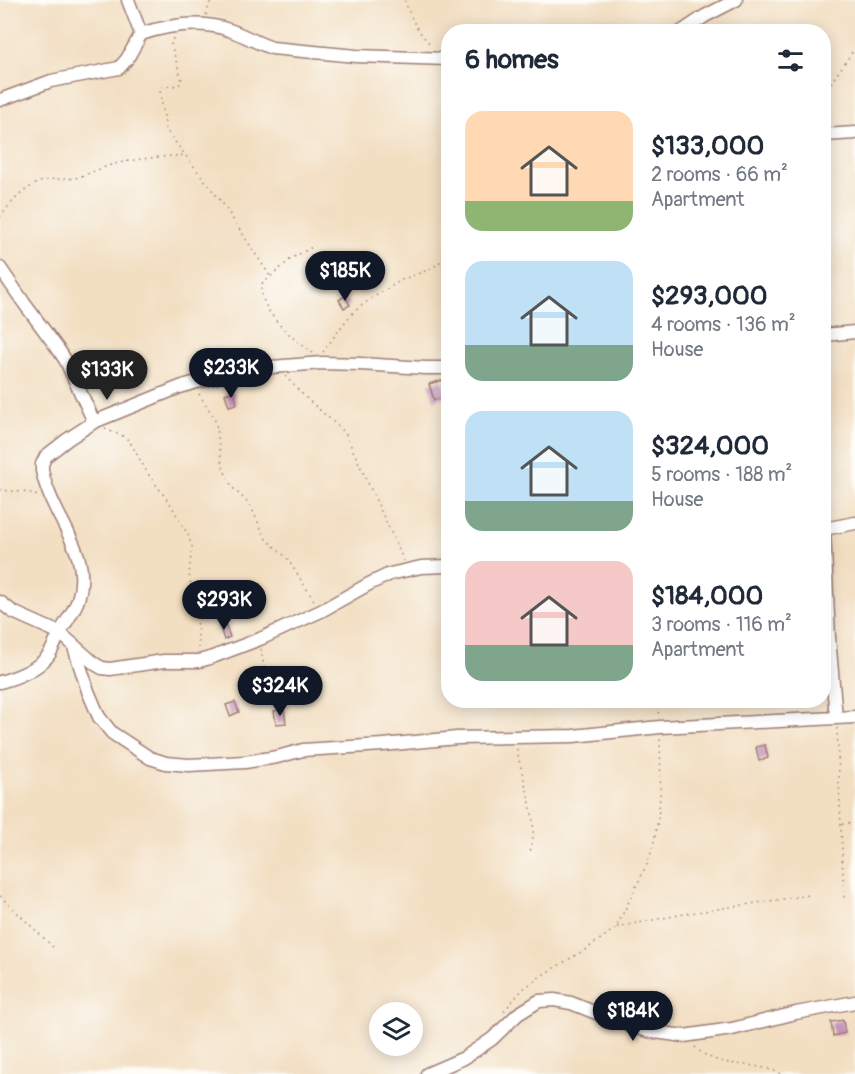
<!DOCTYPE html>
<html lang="en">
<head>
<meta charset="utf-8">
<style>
  :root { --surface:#fff; --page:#f2f2f3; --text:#1f2937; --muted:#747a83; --accent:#111827 }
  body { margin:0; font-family:Pangolin,sans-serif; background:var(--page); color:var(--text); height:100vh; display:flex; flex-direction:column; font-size:22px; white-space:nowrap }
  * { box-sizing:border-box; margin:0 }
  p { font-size:20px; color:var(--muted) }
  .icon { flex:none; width:33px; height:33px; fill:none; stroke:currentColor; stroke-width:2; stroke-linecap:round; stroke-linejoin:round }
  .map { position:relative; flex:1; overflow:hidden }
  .sheet { position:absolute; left:441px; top:24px; width:390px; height:684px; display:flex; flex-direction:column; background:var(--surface); border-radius:24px; box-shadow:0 3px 15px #0003 }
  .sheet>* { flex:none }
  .controls { position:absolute; left:369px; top:1002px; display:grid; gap:12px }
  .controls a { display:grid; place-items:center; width:54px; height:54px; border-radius:50%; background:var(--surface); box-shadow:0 3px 15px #0003; font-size:30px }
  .price { position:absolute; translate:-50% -51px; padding:0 14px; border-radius:21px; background:var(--accent); color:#fff; font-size:20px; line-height:39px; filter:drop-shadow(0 2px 3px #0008) }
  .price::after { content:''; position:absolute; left:50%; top:36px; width:18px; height:14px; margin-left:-9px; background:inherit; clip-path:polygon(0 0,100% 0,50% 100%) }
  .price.active { background:#222; color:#fff }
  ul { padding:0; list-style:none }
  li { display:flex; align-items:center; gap:18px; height:150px; padding:0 24px }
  li span { display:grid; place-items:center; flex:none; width:168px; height:120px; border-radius:18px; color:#555 }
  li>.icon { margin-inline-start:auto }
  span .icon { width:72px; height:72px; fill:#fffc; stroke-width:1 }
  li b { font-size:26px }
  h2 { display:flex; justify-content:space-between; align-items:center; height:72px; padding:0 24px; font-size:26px }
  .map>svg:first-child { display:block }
  .building { fill:#c693bd }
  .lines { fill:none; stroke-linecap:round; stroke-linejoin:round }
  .minor-casing { stroke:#9e7e76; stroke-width:15 }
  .path { stroke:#9e7e76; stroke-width:1.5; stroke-dasharray:1.5 4.5; stroke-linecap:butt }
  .minor { stroke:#fff; stroke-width:12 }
</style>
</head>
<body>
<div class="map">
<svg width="855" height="1074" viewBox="0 0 855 1074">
  <rect width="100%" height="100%" fill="#fdfcf7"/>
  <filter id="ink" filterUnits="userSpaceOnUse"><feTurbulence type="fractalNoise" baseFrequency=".0167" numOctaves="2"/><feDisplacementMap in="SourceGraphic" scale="12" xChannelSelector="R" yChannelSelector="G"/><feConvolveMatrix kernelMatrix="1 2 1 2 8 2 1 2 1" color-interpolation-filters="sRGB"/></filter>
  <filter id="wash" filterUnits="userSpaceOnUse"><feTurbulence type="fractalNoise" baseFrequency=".008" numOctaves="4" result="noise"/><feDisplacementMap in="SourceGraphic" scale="24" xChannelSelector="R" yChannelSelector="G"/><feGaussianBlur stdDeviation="1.35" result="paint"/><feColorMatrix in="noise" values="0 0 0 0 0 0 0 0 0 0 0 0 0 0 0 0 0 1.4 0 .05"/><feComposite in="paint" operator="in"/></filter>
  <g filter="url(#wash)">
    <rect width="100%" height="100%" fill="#f2dec1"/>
    <g id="blocks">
      <path class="building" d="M345,296L350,305L344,308L339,300Z
        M205,355L211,364L201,371L195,362Z
        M442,380L447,396L434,400L429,384Z
        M234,391L237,404L229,406L225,394Z
        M225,623L230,637L224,640L219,625Z
        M235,702L239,712L230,716L226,705Z
        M284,709L286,723L276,724L274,711Z
        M765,745L768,758L759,761L756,747Z
        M843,1020L845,1033L833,1036L831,1022Z"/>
    </g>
  </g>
  <g filter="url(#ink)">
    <use href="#blocks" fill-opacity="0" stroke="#9e7e76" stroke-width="1.5"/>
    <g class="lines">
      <g class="minor-casing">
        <path id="minor" d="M128,0L141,34
          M681,32L705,16L736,0
          M0,100L51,81L119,68L127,59L141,34C169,25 200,20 229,30C244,35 257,43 272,48L356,56L448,59
          M824,135L855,133
          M0,268L24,303L58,349L66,361L94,422
          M824,335L855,332
          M824,529L829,638L836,718
          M824,529L855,523
          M0,602L13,612L60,633L95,664L102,668L110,669L164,661H199L210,658L260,639L321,611L369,584L390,574L421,567L448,566
          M73,644L88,691L99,717L112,733L150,758L166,763L189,765L245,762L277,757L303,750L383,745L457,738L573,736L660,727L855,717
          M0,682C18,677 40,669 50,653C54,646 57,639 60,632C66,622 74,611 78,600C89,564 71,540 56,509C50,497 45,484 42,471V464L46,456L68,439L94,422L180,387L193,383L259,368L322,363L360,364L425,368H448
          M427,1074L464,1058L492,1039L518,1014L539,1001L554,1000L571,1003L619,1022L648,1031L684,1036L732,1029L796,1013L855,1002"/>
      </g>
      <path class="path" d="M405,0C410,19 419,33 432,46
        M206,15L211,0
        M173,38L171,44L182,81L179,85L162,87L160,91L166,130L223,204L270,276
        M824,93L855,48
        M0,217C11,202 27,184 47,180C57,178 68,180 79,177C93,172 105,166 119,163C140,158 163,157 184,155
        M323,352C333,339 342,324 354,312C367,300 385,290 400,281C414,273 439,271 446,253C453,235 444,212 445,194L448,189
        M313,353C292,338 260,313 261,285L292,258L314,246
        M285,376L305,397L339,427L345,433L404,561
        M199,394L213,416L216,423L222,464L227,477L233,488L250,505L266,539L287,558L315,602
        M105,429L125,437L130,442L148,474L171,505L188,535L192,547L189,574L197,619L199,648
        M0,490L32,493L37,496
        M261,649L267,683L281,703
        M657,700L659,718
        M837,728L844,900
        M517,749C522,782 542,823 529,854
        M842,824L855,823
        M0,896L54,948
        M617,927L684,914L809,895
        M504,1011L523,989L544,974L588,948L616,928L648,862C662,822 661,779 660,737
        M695,1047C719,1071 752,1059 781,1074"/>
      <use href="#minor" class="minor"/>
    </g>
  </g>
</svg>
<div class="controls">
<a><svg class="icon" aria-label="layers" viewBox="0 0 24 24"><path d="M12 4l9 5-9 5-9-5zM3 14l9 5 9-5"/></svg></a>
</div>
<b class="price" style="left:345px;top:302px">$185K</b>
<b class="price" style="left:231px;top:399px">$233K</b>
<b class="price active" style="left:107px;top:401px">$133K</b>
<b class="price" style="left:224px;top:631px">$293K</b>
<b class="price" style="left:280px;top:717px">$324K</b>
<b class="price" style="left:633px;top:1042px">$184K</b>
<section class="sheet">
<h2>6 homes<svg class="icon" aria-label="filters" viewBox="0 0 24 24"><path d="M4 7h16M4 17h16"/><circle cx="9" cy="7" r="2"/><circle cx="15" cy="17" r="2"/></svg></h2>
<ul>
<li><span style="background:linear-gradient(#ffd9b3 75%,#8fb573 0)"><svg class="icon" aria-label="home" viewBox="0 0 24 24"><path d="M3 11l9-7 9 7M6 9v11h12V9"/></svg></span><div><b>$133,000</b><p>2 rooms · 66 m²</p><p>Apartment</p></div></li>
<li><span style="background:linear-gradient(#bfe0f5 70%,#7fa58c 0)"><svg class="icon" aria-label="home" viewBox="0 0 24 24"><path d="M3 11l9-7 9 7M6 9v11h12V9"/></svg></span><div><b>$293,000</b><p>4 rooms · 136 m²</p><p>House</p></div></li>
<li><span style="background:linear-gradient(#bfe0f5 75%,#7fa58c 0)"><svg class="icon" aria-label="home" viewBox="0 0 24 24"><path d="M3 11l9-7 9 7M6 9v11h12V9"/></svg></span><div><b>$324,000</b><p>5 rooms · 188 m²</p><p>House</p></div></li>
<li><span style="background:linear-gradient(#f6c9c9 70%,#7fa58c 0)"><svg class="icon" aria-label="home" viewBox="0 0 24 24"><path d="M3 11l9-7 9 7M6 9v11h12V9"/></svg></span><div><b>$184,000</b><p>3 rooms · 116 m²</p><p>Apartment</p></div></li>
</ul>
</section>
</div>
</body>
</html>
